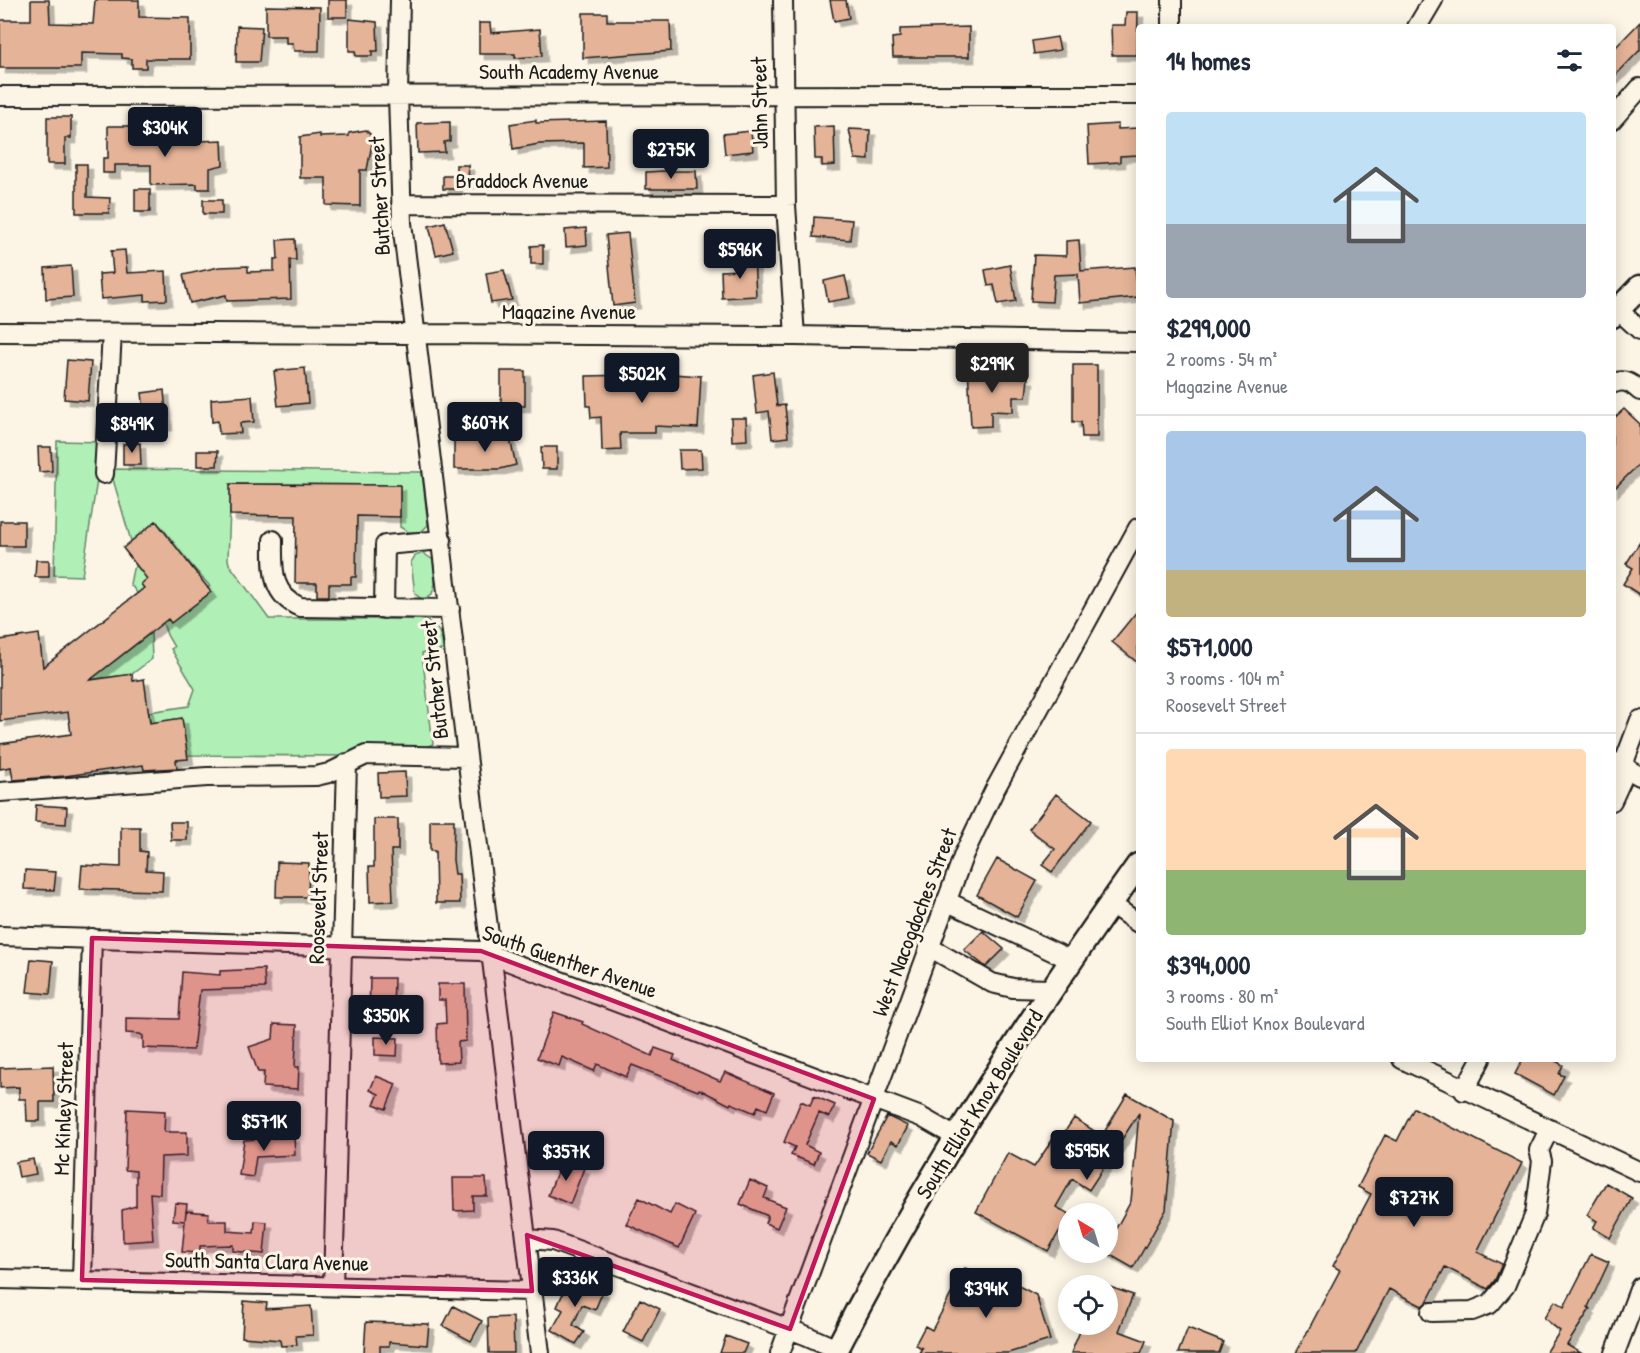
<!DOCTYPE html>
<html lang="en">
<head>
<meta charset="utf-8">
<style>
  :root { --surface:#fff; --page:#f2f2f3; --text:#1f2937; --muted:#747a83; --line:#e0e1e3; --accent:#111827 }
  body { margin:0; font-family:"Patrick Hand",sans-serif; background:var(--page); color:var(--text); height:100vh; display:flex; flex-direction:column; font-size:22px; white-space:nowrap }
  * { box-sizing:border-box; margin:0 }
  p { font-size:20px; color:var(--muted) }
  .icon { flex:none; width:33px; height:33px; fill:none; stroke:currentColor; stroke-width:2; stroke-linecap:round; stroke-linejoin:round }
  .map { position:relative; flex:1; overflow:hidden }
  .details { position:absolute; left:1136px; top:24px; width:480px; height:1038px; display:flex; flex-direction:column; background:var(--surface); border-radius:6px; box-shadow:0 3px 15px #0003 }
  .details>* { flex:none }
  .needle { width:39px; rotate:322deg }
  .tools { position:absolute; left:1058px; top:1203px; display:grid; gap:12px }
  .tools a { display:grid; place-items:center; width:60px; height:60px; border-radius:50%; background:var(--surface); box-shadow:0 3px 15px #0003; font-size:30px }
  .price { position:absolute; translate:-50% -51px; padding:0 14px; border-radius:6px; background:var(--accent); color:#fff; font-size:20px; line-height:39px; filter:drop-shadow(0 2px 3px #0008) }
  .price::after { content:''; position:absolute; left:50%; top:36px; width:18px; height:14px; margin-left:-9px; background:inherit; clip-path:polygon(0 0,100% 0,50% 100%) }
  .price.active { background:#222; color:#fff }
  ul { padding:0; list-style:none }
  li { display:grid; align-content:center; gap:12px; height:318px; padding:0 30px }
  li+li { border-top:2px solid var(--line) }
  li span { display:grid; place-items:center; height:186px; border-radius:6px; color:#555 }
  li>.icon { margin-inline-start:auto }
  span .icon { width:108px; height:108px; fill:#fffc; stroke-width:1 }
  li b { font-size:26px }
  h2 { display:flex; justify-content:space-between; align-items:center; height:72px; padding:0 30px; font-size:26px }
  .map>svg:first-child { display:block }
  .green { fill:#b0efb6; stroke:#668669; stroke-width:1.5 }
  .building { fill:#e5b397; stroke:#1c1c1c; stroke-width:1.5; filter:url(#shadow) }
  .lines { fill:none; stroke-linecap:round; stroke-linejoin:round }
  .minor-casing { stroke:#1c1c1c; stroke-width:22 }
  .major-casing { stroke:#1c1c1c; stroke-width:27 }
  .minor { stroke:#fcf5e5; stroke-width:18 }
  .major { stroke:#fcf5e5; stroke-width:22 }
  .marked { fill:#c2185b; fill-opacity:0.2; stroke:#c2185b; stroke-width:4.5; stroke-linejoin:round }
  .labels { text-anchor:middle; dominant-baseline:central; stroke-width:6; stroke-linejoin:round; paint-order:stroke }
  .street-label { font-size:22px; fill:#1c1c1c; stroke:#fcf5e5 }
</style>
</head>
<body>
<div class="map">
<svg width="1640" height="1353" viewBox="0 0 1640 1353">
  <defs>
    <filter id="shadow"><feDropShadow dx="5.5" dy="5.5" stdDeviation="0" flood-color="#0004"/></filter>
  </defs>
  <rect width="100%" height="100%" fill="#fcf5e5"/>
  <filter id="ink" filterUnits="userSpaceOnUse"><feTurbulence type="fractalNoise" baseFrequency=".0167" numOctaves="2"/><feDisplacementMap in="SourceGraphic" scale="12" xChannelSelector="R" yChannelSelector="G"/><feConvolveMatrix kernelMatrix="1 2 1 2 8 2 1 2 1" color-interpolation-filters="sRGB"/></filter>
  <g filter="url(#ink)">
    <path class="green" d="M57,441L103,442L82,576L54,575Z
      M110,469L422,472L428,525L421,532H408L400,527V485L231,484L228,559L229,564L269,619H418C437,621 442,632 443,650L422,653L433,744L418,750L347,756L187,755L182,718L150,723L149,712L189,706L195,689L171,649L174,647L167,635L161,617L210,586L180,553L141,584L153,600L147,605L130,584L133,569L156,550L154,546L167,535L156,521L131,541Z
      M423,553L433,560L435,584L432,594L423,600L415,594L411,562L415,556Z
      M151,633L152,659L132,674L90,680Z"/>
    <path class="building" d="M31,0H49L50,23L93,24L95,0H139V17L190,18V59H146V68H132V59L122,58V54L81,53V68H0V20H31Z
      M328,0H347V17H328Z
      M830,0H846L849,18L834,21Z
      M266,6L320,7L319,51H294L293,43H286V36H266Z
      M1126,12H1138L1137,55H1112L1111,25H1125Z
      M583,13H607V21H670L671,51L583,58Z
      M349,19L377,22L378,51H372V56H356L355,51H349Z
      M1640,22V50L1612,79V51Z
      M479,23H490L491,33L540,29L542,56L515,58V54H479Z
      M237,26L262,27L259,62H236Z
      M969,27V57H893L892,38L900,37V29Z
      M1057,37L1060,50L1034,54L1032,41Z
      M47,117H71V138H65V164H47Z
      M536,120V123L606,121L607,167L584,168V143L539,144L513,149L510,124Z
      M450,122V141L444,142L445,152L418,153L417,123Z
      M1118,124V129L1138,128V155L1120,156V162L1089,164L1087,126Z
      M108,126H131V144L222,140L223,165L210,168V189H197V184L151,185V165H115V173H103V158H108Z
      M834,126L835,165L822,166V159H815L814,127Z
      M849,129L870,130L869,160L855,159Z
      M366,130L372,136V144L367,170H360V206L326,205V178H300V137L320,134V137L349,136V133Z
      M751,131L753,151L725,154L723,134Z
      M76,164H87V197L110,198L109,213H76Z
      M456,165H468L469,183H457V189H443V176H456Z
      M663,171H696L697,189H646V172Z
      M135,189H150V212H135Z
      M203,200H222V214H203Z
      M814,217L852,220L850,240L813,237Z
      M445,222L453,251L436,255L429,226Z
      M586,228L587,245L566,247L565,230Z
      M628,233L635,303L613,306L606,235Z
      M295,239L296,260H290L291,299L227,301L226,295L190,303L183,275L219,267L248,266V272L274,271V259H278L277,240Z
      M1079,240L1081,271L1135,267L1138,297L1080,303L1078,274L1054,275L1052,302L1031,301L1034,255L1066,256V241Z
      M543,245V264H531V246Z
      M125,250L127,273L166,271L167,300L145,301V295L101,299L99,274L113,273L111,251Z
      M754,256L756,296L722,298L721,271L738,270L737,257Z
      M1010,265L1016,301L998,304L994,285L988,286L985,270Z
      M71,266L73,297L46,299L45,268Z
      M504,270L512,300L491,303L486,273Z
      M845,276L850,298L828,302L824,281Z
      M67,360L91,362L88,401L64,399Z
      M989,365V375L1028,378L1026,397H1013V412L991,411V426L971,427L968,366Z
      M1073,365H1097V437H1082L1081,422H1073Z
      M305,368L308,403L278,406L274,371Z
      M501,371H525V406H501Z
      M773,372L777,406L785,405L788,437L772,439L769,411L757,413L753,375Z
      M673,374L701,376L698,428L655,426V433H620L621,450L602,451L601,417L591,418L590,406H587L586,376Z
      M164,390L167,425L146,427L142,393Z
      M252,396L254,422L240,423L241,433L219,434L218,421L212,422L211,399Z
      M1624,409L1640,424V463L1612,491V420Z
      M731,418H746L747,440L732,441Z
      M508,430L516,465L500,469H454V440H492L491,434Z
      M140,443L141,465H123V444Z
      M38,447H51L52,471L39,472Z
      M541,447H557V469H542Z
      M679,450H701L702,468L680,469Z
      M197,451H218L217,466H197Z
      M230,484L400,485V517L357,516L356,577H351V584H329V596H317V583H295L296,516L230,515Z
      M0,521H24V546H0Z
      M156,521L211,592L171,623L168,619L90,680L132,674L133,681L144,679L150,723L182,718L188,759L176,760L177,768L144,770L143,765L65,776L13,780L11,767L0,769V744L71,734L68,712L0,721V640L39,634L43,667L144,588L141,584L147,579L123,548Z
      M1640,542V595L1623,584L1633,568L1626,564Z
      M36,560H49V577H35Z
      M1138,610V663L1112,642Z
      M405,772L406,796L379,797L378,773Z
      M1056,794L1091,821L1052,872L1042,865L1055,849L1029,829Z
      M36,805L67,807L66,824L35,822Z
      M374,819H398V850H391L393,901L370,902L369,867H374Z
      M430,820H454L453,860L455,874H459L460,903H436L435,851H430Z
      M170,822H187V840H171Z
      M121,827H140V851L147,852L146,870L163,871L162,891L80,889L82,865L121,867Z
      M997,859L1037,881L1017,917L977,895Z
      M277,862L309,863L308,897H276Z
      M25,870L56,872L54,890L24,889Z
      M983,931L1004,949L986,967L964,950Z
      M31,959L53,961L50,994L27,992Z
      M264,969L265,988L200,990L193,1050L143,1048V1036L140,1034L126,1033V1018L179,1019L182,972L220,975V971Z
      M370,978H394L393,1015L369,1014Z
      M438,984H465L466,1041L458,1042L459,1062L438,1063L437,1024L446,1023L445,1000H438Z
      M554,1012L583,1022L582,1024L652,1056L655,1048L675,1055L673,1060L720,1081L725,1072L774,1093L767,1110L758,1106L755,1113L731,1103L730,1105L699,1089L698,1091L632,1065L626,1077L597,1064L594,1071L562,1057L559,1066L537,1058Z
      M274,1024L297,1025L295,1067H299L298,1089L263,1087L264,1072H258L249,1047L273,1039Z
      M375,1037L398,1038L397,1056L375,1055Z
      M1523,1059H1552L1563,1065L1559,1074L1564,1076L1554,1095L1515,1074Z
      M53,1066L54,1102H40V1121H27L26,1099H19V1087L0,1088V1068Z
      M376,1076L396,1084L386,1109L374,1104L379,1094L370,1090Z
      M1127,1094L1174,1121L1166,1210L1133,1268L1105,1252H1107V1245L1131,1201L1139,1113L1089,1190L1072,1179L1056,1207L1069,1214L1048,1251L976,1212L1008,1153L1034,1167L1057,1133L1062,1136L1074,1118L1102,1136Z
      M814,1096L835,1105L829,1117L819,1113L805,1145L819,1152L814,1164L791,1155L795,1147L784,1142L801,1101L810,1105Z
      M1414,1108L1522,1163L1477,1252L1502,1264L1495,1280L1488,1289L1445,1267L1427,1302L1422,1306L1389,1289L1356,1353H1296L1340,1270L1333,1266L1371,1194L1358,1187L1385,1135L1397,1141Z
      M127,1109L165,1111L164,1132H187V1156L161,1157L160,1194L150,1193L153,1240L123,1242L122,1210L136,1206V1171L125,1170Z
      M887,1116L908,1126L898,1145L891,1141L881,1160L867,1153Z
      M294,1137L295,1155L256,1157L253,1177L239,1175L244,1140Z
      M33,1159L36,1174L19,1177L16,1162Z
      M562,1160L584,1168L570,1204L548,1195Z
      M453,1178H486L487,1196H473V1210L454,1211Z
      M750,1180L768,1188L764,1198L786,1207L777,1228L765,1223L768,1216L740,1204Z
      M1606,1183L1632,1198L1610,1238L1593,1228L1597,1221L1587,1215Z
      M639,1198L670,1214L675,1204L695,1214L679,1248L626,1224Z
      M175,1203L187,1204L185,1221L173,1220Z
      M186,1211L209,1213L208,1221H227V1231L254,1233L255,1221L267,1222L264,1254L233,1251V1245L200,1246V1253L182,1252Z
      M1591,1254L1609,1262L1588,1307L1590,1309L1567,1345L1581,1353H1546L1560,1331L1544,1318L1555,1301L1564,1307Z
      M965,1268L992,1281L996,1274L1036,1295L1050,1340L1008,1353H919L922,1348L915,1345L925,1326L932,1330Z
      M570,1277L603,1291L595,1310L582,1305L573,1325L584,1332L576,1344L552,1330L563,1310L557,1307Z
      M1107,1286L1133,1295L1119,1331L1146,1341L1141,1353H1071L1083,1324H1107Z
      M640,1299L660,1309L643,1342L623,1332Z
      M244,1301L267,1303L266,1309L311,1306L313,1335L296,1336L297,1345L281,1346L280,1340L242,1337Z
      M453,1306L482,1321L471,1341L443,1326Z
      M513,1317L514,1353H489L488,1318Z
      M366,1322L429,1324L427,1345L389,1342V1346H380V1353H364Z
      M1188,1328L1223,1342L1219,1353H1178Z
      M726,1336L747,1344L743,1353H720Z"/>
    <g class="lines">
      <g class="minor-casing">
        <path id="minor" d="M400,0L398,95L402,223L540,1353
          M783,0L786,205L795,336
          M1172,27V0
          M1417,27L1433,0
          M0,96L1138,95
          M1612,120L1640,88
          M401,204L786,205
          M1618,310L1640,330
          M0,332L795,336L1138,342
          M1612,384C1624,378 1631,383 1640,391
          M104,474L112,333
          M273,540C273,568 270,594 300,607L450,609
          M384,609L385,545L442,540
          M1612,761L1640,776
          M0,792L207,777L316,776L329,773L366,755L467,757
          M1612,801L1623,777L1626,757L1640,720
          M946,901L1071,960
          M1111,904L1138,923
          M0,936L481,951L921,1117L956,1137
          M929,947L992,983L1013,988L1051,989
          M1402,1059L1640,1172
          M1464,1091L1481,1059
          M527,1239L553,1241L805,1335L837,1349
          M0,1279L532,1291
          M82,1280L92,938
          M333,1286L347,763
          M1431,1312L1472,1311L1490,1304L1505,1286L1535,1214L1542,1161L1539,1150L1549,1130
          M780,1353L964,854L994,791L1138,528
          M1615,1353L1640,1287"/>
      </g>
      <g class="major-casing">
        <path id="major" d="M1612,316L1640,287
          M835,1353C922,1182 1027,1021 1138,865"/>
      </g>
      <use href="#minor" class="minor"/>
      <use href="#major" class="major"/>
    </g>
  </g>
  <path class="marked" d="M92,938L481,951L874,1099L790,1329L527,1235L532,1291L82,1280Z"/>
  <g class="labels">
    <g class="street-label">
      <text x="569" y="71">South Academy Avenue</text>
      <text transform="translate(759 103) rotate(-91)">Jahn Street</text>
      <text x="522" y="180">Braddock Avenue</text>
      <text transform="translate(379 196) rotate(-93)">Butcher Street</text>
      <text x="569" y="311">Magazine Avenue</text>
      <text transform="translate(434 680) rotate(-96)">Butcher Street</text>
      <text transform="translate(318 898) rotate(-88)">Roosevelt Street</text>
      <text transform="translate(914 922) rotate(-69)">West Nacogdoches Street</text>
      <text transform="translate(570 961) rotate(19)">South Guenther Avenue</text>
      <text transform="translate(979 1104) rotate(-58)">South Elliot Knox Boulevard</text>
      <text transform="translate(63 1109) rotate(-88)">Mc Kinley Street</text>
      <text transform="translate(267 1261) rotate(1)">South Santa Clara Avenue</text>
    </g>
  </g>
</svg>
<div class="tools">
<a><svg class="needle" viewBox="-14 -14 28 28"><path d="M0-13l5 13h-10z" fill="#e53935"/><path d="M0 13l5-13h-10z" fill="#747a83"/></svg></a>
<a><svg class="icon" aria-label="locate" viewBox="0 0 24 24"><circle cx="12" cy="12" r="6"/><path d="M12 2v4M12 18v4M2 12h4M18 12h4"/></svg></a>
</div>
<b class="price" style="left:165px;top:158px">$304K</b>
<b class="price" style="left:671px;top:180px">$275K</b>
<b class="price" style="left:740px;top:280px">$596K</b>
<b class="price active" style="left:992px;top:394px">$299K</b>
<b class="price" style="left:642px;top:404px">$502K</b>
<b class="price" style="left:485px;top:453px">$607K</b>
<b class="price" style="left:132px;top:454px">$849K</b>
<b class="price" style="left:386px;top:1046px">$350K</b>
<b class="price" style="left:264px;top:1152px">$571K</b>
<b class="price" style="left:1087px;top:1181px">$595K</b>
<b class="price" style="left:566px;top:1182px">$357K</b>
<b class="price" style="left:1414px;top:1228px">$727K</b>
<b class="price" style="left:575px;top:1308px">$336K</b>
<b class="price" style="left:986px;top:1319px">$394K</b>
<section class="details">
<h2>14 homes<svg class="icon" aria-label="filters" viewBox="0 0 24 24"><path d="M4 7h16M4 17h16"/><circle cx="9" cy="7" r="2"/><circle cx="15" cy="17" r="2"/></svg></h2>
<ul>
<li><span style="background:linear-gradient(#bfe0f5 60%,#9aa5b1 0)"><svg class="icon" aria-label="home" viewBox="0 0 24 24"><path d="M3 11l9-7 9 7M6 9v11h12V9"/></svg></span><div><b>$299,000</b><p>2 rooms · 54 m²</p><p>Magazine Avenue</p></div></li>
<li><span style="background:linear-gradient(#a9c7e8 75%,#c2b280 0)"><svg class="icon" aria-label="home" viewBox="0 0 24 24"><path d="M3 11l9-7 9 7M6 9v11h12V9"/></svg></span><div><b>$571,000</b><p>3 rooms · 104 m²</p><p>Roosevelt Street</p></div></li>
<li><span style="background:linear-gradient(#ffd9b3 65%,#8fb573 0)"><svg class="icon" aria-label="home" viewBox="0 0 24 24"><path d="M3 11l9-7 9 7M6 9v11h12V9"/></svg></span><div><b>$394,000</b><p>3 rooms · 80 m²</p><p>South Elliot Knox Boulevard</p></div></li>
</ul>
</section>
</div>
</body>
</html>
